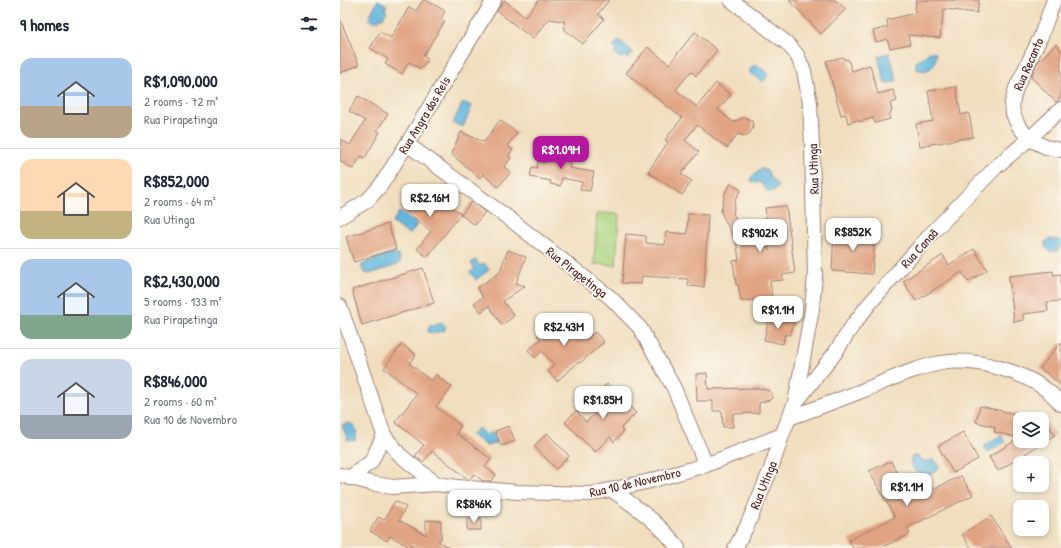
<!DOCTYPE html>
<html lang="en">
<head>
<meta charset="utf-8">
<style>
  :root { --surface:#fff; --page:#f2f2f3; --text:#1f2937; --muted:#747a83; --line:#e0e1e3; --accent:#b5179e }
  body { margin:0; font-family:"Patrick Hand",sans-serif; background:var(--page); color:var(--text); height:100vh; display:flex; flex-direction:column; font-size:15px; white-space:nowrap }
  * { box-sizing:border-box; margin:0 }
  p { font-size:13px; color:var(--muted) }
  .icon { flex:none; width:22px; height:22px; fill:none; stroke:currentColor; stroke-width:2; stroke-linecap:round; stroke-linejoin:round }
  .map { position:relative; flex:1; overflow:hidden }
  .side { display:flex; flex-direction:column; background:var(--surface); width:340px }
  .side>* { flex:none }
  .fabs { position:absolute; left:673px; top:412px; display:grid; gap:8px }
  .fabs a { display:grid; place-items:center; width:36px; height:36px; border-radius:8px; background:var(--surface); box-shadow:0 2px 6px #0003; font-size:20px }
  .price { position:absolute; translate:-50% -34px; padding:0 9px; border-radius:8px; background:#fff; color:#222; font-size:13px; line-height:26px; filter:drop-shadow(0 1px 2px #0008) }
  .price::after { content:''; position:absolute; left:50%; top:24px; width:12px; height:9px; margin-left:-6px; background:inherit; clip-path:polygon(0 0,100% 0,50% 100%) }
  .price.active { background:var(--accent); color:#fff }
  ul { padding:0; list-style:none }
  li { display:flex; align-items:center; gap:12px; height:100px; padding:0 20px }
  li+li { border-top:1px solid var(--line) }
  li span { display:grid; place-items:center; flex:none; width:112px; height:80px; border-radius:12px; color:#555 }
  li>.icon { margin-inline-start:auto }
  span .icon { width:48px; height:48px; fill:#fffc; stroke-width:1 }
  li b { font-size:17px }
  h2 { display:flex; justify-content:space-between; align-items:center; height:48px; padding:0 20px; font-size:17px }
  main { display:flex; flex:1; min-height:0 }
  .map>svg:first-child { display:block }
  .green { fill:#abd581; stroke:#7a7a56 }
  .water { fill:#62b7de; stroke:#566b84 }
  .building { fill:#e1a483 }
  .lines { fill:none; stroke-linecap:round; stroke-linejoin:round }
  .street-casing { stroke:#9d7e74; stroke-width:16 }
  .street { stroke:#fff; stroke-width:14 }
  .labels { text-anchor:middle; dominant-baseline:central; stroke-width:3.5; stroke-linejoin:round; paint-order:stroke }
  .street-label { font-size:13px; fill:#4a1f2b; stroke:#fbf7ec }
</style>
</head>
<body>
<main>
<section class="side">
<h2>9 homes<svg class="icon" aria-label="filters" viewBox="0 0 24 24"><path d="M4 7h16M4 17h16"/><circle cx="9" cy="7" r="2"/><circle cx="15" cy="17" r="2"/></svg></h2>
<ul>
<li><span style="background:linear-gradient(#a9c7e8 60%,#b9a48a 0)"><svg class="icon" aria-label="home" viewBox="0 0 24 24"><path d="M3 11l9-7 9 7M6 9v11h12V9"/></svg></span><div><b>R$1,090,000</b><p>2 rooms · 72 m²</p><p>Rua Pirapetinga</p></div></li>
<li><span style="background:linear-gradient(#ffd9b3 65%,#c2b280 0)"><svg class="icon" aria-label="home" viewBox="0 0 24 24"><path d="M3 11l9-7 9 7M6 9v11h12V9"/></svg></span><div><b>R$852,000</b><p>2 rooms · 64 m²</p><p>Rua Utinga</p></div></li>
<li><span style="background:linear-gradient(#a9c7e8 70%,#7fa58c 0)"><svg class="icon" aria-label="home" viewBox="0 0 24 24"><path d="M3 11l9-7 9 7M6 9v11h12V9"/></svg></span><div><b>R$2,430,000</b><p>5 rooms · 133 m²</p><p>Rua Pirapetinga</p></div></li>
<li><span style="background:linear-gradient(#c9d6e8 70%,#9aa5b1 0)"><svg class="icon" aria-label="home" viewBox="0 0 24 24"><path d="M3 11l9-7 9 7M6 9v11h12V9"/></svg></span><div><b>R$846,000</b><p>2 rooms · 60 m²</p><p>Rua 10 de Novembro</p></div></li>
</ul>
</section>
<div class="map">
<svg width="721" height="548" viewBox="0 0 721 548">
  <rect width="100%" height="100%" fill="#fbf7ec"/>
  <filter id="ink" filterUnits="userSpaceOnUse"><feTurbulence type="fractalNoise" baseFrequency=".025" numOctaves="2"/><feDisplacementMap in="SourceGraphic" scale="8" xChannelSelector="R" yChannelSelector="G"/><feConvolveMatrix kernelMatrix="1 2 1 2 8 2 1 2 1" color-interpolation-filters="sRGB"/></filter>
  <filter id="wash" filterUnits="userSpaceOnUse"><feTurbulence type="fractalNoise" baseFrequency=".012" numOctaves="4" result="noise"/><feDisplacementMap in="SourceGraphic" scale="16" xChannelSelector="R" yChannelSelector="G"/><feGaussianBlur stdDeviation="0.9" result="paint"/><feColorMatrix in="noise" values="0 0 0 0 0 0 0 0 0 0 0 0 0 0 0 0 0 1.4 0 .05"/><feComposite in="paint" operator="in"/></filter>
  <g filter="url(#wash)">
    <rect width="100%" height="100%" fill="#f0debe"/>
    <path class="green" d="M257,213L279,214L276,265L254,264Z"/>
    <path class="water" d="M38,0L47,5L45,9L47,11L43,18H40L38,21L36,20L33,22L29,19L31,16L30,15Z
      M279,40L293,52L287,59L284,56L281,59L274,53L277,50L273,47Z
      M589,52H594L596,53C597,66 589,74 576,69V62L588,54Z
      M549,53L557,81L545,84L538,56Z
      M417,65L429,74L423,82L410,73V70L413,66Z
      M123,102L132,106L123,127L113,123Z
      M420,169H424L428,171L430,177L437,184V188L433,191L429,193L426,190L420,182L416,183L411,181V177L416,174Z
      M59,212L77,224L70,235L52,223Z
      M709,239L721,240V245L717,251L710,252L705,247V242Z
      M53,253L58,255L60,259V262L57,265L30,274L25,273L22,269V265L29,261Z
      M136,260L140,266L144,263L149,270L136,280L130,272L135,269L131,263Z
      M101,322L105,325L106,327L104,331L92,333L88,332V329L90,326Z
      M8,423C18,424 17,433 15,441L7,440C7,434 3,430 2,425Z
      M138,428L146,435L153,432L156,443L146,446L132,435Z
      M661,435L665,442L648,453L644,446Z
      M572,456H577L581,459L587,462C593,458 597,460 599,467C591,483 564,472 572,456Z"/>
    <g id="blocks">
      <path class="building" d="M83,0H86L105,11L101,19L105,21L83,56L88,59L81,69L69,62L62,74L45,64L48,59L30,48L40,32L51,38L69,7L76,11Z
        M164,0L185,17L199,0H269L258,14L264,19L243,44L225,30L224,21L209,19L193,39L157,11Z
        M449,0H495L506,9L481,34Z
        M576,0H639L637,13L604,9L600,38L568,35L570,44L550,48L547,39L536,42L533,31L548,27L547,20L575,13Z
        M0,19L19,65L0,73Z
        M355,32L377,50L356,76L351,71L336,90L357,107L376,83L391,95L378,110L393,122L405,117L412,121L413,128L409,134L404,136L398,134L387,148L357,125L345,140L359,152L341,174L352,181L342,195L308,172L328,142L325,140L342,118L286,73L308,47L329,64Z
        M716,44L721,49V97L716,102L691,77L697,63Z
        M503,57L504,60L508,59L512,71L530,65L538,94L553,90L557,101L550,103L552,110L549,115L550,119L535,123L533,118L519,122L518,120L508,123L506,114L501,115L486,61Z
        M616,87L621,115L629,113L633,137L580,146L576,124L593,121L588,91Z
        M18,96L48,114L37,131L40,132L25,158L21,156L13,169L0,161V139L10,145L25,121L9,111Z
        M160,120L177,133L167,146L173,150L168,156L171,158L164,167L171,172L158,187L143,174L140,178L111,154L121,132L144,142Z
        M214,149L226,150L231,158L229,168L254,172L250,191L240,190L242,182L222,178L220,186L210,184L211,181L190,177L192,167L197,168L198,161L205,163L207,153Z
        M391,184L401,190L395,200L393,214L406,232L430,250L425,208L446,206L455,273L442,275L443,280L430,281L433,306L416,308L415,300L401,301L398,285H396L393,261L399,260L396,239L390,231L381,212L385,193Z
        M77,187L105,208L108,204L121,214L87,257L77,249L91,231L60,207Z
        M131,202L145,212L135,225L121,215Z
        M348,214L368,215L364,287L348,286V279L302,276L301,284L282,283L286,234L306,236V243L325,245L326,232L347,234Z
        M48,224L56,249L14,262L6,237Z
        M494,231L535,234L532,274L492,271Z
        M634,249L647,270L628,282L622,272L576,301L563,281L603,255L609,265Z
        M168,250L186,257L176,283L185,286L163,301L174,316L162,325L149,306L141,312L134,303L143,297L137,288L159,273Z
        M83,268L94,303L22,325L12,290Z
        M713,271V275L721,274V301L707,302L708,311L683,314L684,320L674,322L669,276Z
        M429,317L454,322L450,335L445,334L443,344L424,340Z
        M218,318L225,326L232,323L246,340L255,332L264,342L240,363L239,362L217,381L208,371L214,365L202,351L195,358L188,350L201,339L197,336Z
        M721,342V385L700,368Z
        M62,344L76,355L69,363L91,381L96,375L112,387L96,407L121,426L116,433L151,459L145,467L156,475L151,481H143L134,474L129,480L92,451L83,462L75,456L84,445L55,422L77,394L44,368Z
        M367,373L368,389L419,388L430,391L432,394V398L429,400L419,403V413L393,414V427H383L382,411H373V401H357L356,374Z
        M267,384L296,413L281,428L283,432L274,442L270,437L255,452L225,422L236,411L246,422L264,405L255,396Z
        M640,406L680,415V438L654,432L655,427L636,422Z
        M702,416L715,435L658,471L649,457L674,441H702Z
        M169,426L175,441L161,446L155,431Z
        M623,432L638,459L613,473L598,446Z
        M207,433L229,456L216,469L194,446Z
        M551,461L566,492L577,497L621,476L633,495L567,528L570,534L540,548H513L509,540L555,517L529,471Z
        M55,501L66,507L59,520L86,535V520L101,521V540H98V541L108,547L75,546L71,544L70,547L50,536L47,541L30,531L38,517L44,520Z
        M651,516L672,548H631L622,534Z
        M127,518H141V530H127Z"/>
    </g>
  </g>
  <g filter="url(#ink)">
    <use href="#blocks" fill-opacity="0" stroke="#9d7e74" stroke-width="1"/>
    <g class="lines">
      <g class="street-casing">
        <path id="street" d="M391,0L448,44L457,55L464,71L470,103L472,146L475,275L472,309L455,403L442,435L431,469L407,526L395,548
          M714,0L701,36L676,88L672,103L673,114L678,125L689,139L706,147L721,150
          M67,144L171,220L271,298L300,328L334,388L366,465
          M0,217L15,208L28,200L41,185L67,144L154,0
          M0,306L44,435L59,454L72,465L97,484
          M457,401L495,353L513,325L530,303L588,237L656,167L689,139L721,109
          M449,418C474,409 499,400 524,390C549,380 574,368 601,363C634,357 682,371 708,391C713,395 717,400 721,404
          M0,475L30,483L52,487L97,484L117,487L177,492L251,494L306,482L366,465L442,435
          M9,478L31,462L44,435
          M272,490C296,507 321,524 338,548"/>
      </g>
      <use href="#street" class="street"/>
    </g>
  </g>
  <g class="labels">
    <g class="street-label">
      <text transform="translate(688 64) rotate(-66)">Rua Recanto</text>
      <text transform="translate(84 115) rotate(-59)">Rua Angra dos Reis</text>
      <text transform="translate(473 169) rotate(-92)">Rua Utinga</text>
      <text transform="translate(579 248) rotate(-48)">Rua Canaã</text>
      <text transform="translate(237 272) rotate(38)">Rua Pirapetinga</text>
      <text transform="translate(295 482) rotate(-13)">Rua 10 de Novembro</text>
      <text transform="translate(423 485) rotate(-68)">Rua Utinga</text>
    </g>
  </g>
</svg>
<div class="fabs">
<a><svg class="icon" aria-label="layers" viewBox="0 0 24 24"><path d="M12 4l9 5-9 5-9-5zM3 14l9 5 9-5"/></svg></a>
<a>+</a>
<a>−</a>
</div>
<b class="price active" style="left:221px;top:170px">R$1.09M</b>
<b class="price" style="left:90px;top:218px">R$2.16M</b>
<b class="price" style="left:513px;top:252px">R$852K</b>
<b class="price" style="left:420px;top:253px">R$902K</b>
<b class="price" style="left:438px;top:330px">R$1.1M</b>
<b class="price" style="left:224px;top:347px">R$2.43M</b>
<b class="price" style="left:263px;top:420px">R$1.85M</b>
<b class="price" style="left:567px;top:507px">R$1.1M</b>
<b class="price" style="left:134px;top:524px">R$846K</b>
</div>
</main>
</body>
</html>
